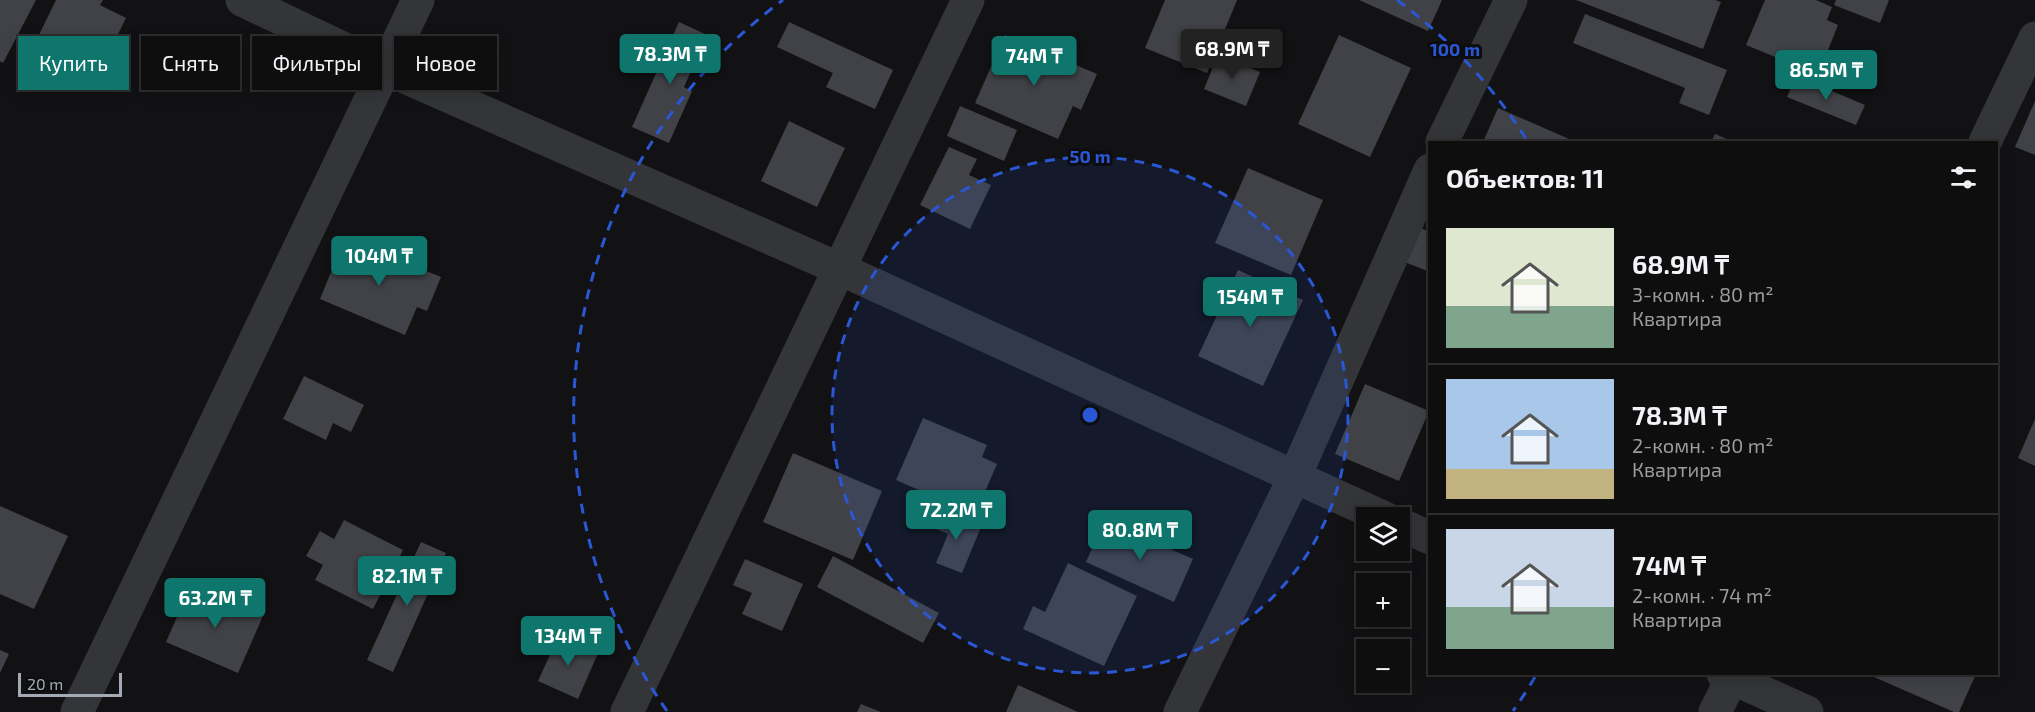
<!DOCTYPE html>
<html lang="ru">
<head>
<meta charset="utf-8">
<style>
  :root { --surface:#0e0e0f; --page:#171718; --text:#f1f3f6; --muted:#9b9c9e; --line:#2e2e2f; --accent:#0f766e }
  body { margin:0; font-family:"Exo 2",sans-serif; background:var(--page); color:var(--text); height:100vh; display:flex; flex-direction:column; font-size:22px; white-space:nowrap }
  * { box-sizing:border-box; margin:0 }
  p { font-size:20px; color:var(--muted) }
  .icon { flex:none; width:33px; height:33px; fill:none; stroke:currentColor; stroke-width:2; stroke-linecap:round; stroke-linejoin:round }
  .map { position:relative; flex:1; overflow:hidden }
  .sheet { position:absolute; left:1428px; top:141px; width:570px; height:534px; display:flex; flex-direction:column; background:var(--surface); border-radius:0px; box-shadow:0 3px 15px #0003,0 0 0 2px var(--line) }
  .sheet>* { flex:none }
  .banner { position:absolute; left:18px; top:36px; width:570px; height:54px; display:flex; gap:12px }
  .tools { position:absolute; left:1356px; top:507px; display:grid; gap:12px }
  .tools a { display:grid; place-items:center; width:54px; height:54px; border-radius:0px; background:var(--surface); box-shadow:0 3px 15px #0003,0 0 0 2px var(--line); font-size:30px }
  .scale { position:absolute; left:18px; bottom:15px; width:104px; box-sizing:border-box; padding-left:6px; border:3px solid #a4aab3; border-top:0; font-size:16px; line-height:21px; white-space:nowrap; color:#a4aab3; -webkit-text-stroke:4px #0d0d0f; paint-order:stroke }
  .price { position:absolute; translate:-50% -51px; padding:0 14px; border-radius:6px; background:var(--accent); color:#fff; font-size:20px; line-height:39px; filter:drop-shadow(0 2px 3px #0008) }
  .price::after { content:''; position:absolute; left:50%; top:36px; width:18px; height:14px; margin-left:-9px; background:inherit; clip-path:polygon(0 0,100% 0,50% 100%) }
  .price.current { background:#222; color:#fff }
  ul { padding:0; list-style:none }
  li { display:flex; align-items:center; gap:18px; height:150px; padding:0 18px }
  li+li { border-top:2px solid var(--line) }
  li span { display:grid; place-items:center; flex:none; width:168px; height:120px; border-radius:0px; color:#555 }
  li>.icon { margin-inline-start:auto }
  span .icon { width:72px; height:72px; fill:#fffc; stroke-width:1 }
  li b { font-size:26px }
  h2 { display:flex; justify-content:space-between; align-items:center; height:72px; padding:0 18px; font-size:26px }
  .pill { padding:0 21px; border-radius:0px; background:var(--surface); box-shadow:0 3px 15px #0003,0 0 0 2px var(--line); font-size:21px; line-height:54px }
  .pill.current { background:var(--accent); color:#fff }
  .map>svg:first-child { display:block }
  .building { fill:#414247 }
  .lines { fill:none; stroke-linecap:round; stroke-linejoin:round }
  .minor { stroke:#333538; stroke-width:33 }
  .ring { fill:none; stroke:#2a57d4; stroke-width:3; stroke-dasharray:10 8 }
  .centre { fill:#2a57d4; stroke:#0d0d0f; stroke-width:3 }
  .ring-label { font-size:18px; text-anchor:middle; font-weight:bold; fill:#2a57d4; stroke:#0d0d0f; stroke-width:6; stroke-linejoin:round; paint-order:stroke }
</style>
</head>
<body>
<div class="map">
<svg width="2035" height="712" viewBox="0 0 2035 712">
  <rect width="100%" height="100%" fill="#121214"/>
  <path class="building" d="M0,0H36L3,63L0,61Z
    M56,0H103L100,5L126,18L99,72L36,41Z
    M1165,0H1237L1207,73L1145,48Z
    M1359,0H1442L1428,31Z
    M1576,0H1715L1721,2L1703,49Z
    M1765,0H1816L1832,7L1827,20L1838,25L1826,55L1815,51L1807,70L1746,45Z
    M1836,0H1889L1880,23L1834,5Z
    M1585,14L1727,70L1709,115L1679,103L1685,88L1573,43Z
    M679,22L707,35L684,87L692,91L669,143L632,127Z
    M789,22L893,70L875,109L826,87L833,73L777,47Z
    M1005,35L1097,74L1081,110L1073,106L1058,139L975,103Z
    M1339,35L1411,68L1370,157L1298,124Z
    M1218,55L1260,72L1246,106L1204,89Z
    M1796,76L1865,105L1856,125L1787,97Z
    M2035,101V155L2015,147Z
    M960,106L1017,130L1004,161L947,136Z
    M1498,108L1576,142H1483Z
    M789,121L845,148L817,207L761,181Z
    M1715,134L1734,142H1711Z
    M949,147L977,159L969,175L991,185L970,229L920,205Z
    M1248,168L1323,200L1291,275L1215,243Z
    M1416,226L1430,232V272L1402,261Z
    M345,238L441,277L427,311L417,307L405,335L320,299Z
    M1238,270L1303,300L1263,386L1198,356Z
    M304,376L364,405L351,432L333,423L326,440L283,419Z
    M1365,384L1429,411L1399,481L1335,454Z
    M923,418L987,445L982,457L997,464L975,515L896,480Z
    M2035,419V466L2018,458Z
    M793,453L882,491L853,560L763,522Z
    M0,506L68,536L34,609L0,594Z
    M940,511L981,527L962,573L936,563L948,534L934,528Z
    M344,520L403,550L373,609L315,580L323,565L306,556L320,531L334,539Z
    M1105,520L1193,559L1174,602L1086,562Z
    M421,542L446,553L393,672L367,660Z
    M833,556L939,613L923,643L817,587Z
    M745,559L803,584L782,631L742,614L752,593L733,585Z
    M1068,563L1137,596L1104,666L1023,629L1033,606L1045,612Z
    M191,585L263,616L238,673L166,642Z
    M559,635L598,653L578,699L538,681Z
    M0,650L9,654L0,673Z
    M1867,674H1976L1959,712H1954Z
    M1018,685L1078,712H1006Z
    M861,704L881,712H857Z"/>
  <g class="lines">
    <path class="minor" d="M242,0L384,68L840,269L1385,518
      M1442,142L1511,0
      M1985,142L2035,38
      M1400,524L1430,538
      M1723,674L1807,712
      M77,712L418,0
      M627,712L968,0
      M1180,712L1295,476L1430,170
      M1715,712L1734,674"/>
  </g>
  <circle cx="1090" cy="415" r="258" fill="#2a57d4" fill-opacity=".12"/>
  <g class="ring">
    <circle cx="1090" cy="415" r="258"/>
    <path d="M1535 677A516 516 0 0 1 1513 711M667 711A516 516 0 0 1 783 0M1397 0A516 516 0 0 1 1528 142"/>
  </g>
  <circle cx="1090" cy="415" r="9" class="centre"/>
  <g class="ring-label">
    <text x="1455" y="56">100 m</text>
    <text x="1090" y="163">50 m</text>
  </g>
</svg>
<div class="tools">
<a><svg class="icon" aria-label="layers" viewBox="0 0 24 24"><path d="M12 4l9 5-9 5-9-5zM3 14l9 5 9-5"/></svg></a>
<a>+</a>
<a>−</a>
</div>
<div class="scale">20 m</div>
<b class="price current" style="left:1232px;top:80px">68.9M ₸</b>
<b class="price" style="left:670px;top:85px">78.3M ₸</b>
<b class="price" style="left:1034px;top:87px">74M ₸</b>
<b class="price" style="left:1826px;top:101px">86.5M ₸</b>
<b class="price" style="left:379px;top:287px">104M ₸</b>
<b class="price" style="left:1250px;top:328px">154M ₸</b>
<b class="price" style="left:956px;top:541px">72.2M ₸</b>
<b class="price" style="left:1140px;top:561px">80.8M ₸</b>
<b class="price" style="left:407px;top:607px">82.1M ₸</b>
<b class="price" style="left:215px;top:629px">63.2M ₸</b>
<b class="price" style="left:568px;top:667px">134M ₸</b>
<div class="banner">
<a class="pill current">Купить</a>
<a class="pill">Снять</a>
<a class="pill">Фильтры</a>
<a class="pill">Новое</a>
</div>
<section class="sheet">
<h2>Объектов: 11<svg class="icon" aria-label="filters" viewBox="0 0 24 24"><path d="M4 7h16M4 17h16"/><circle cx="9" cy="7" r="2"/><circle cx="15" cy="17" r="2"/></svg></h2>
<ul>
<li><span style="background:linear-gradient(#dfe7d0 65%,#7fa58c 0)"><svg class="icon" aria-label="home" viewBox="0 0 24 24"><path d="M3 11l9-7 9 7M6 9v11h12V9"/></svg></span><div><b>68.9M ₸</b><p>3-комн. · 80 m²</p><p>Квартира</p></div></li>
<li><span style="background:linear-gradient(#a9c7e8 75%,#c2b280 0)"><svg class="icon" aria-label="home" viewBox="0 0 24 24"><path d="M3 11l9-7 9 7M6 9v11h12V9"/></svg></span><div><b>78.3M ₸</b><p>2-комн. · 80 m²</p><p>Квартира</p></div></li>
<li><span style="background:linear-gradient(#c9d6e8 65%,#7fa58c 0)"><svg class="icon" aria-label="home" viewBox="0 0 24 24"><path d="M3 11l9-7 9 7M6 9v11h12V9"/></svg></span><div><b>74M ₸</b><p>2-комн. · 74 m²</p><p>Квартира</p></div></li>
</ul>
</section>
</div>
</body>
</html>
